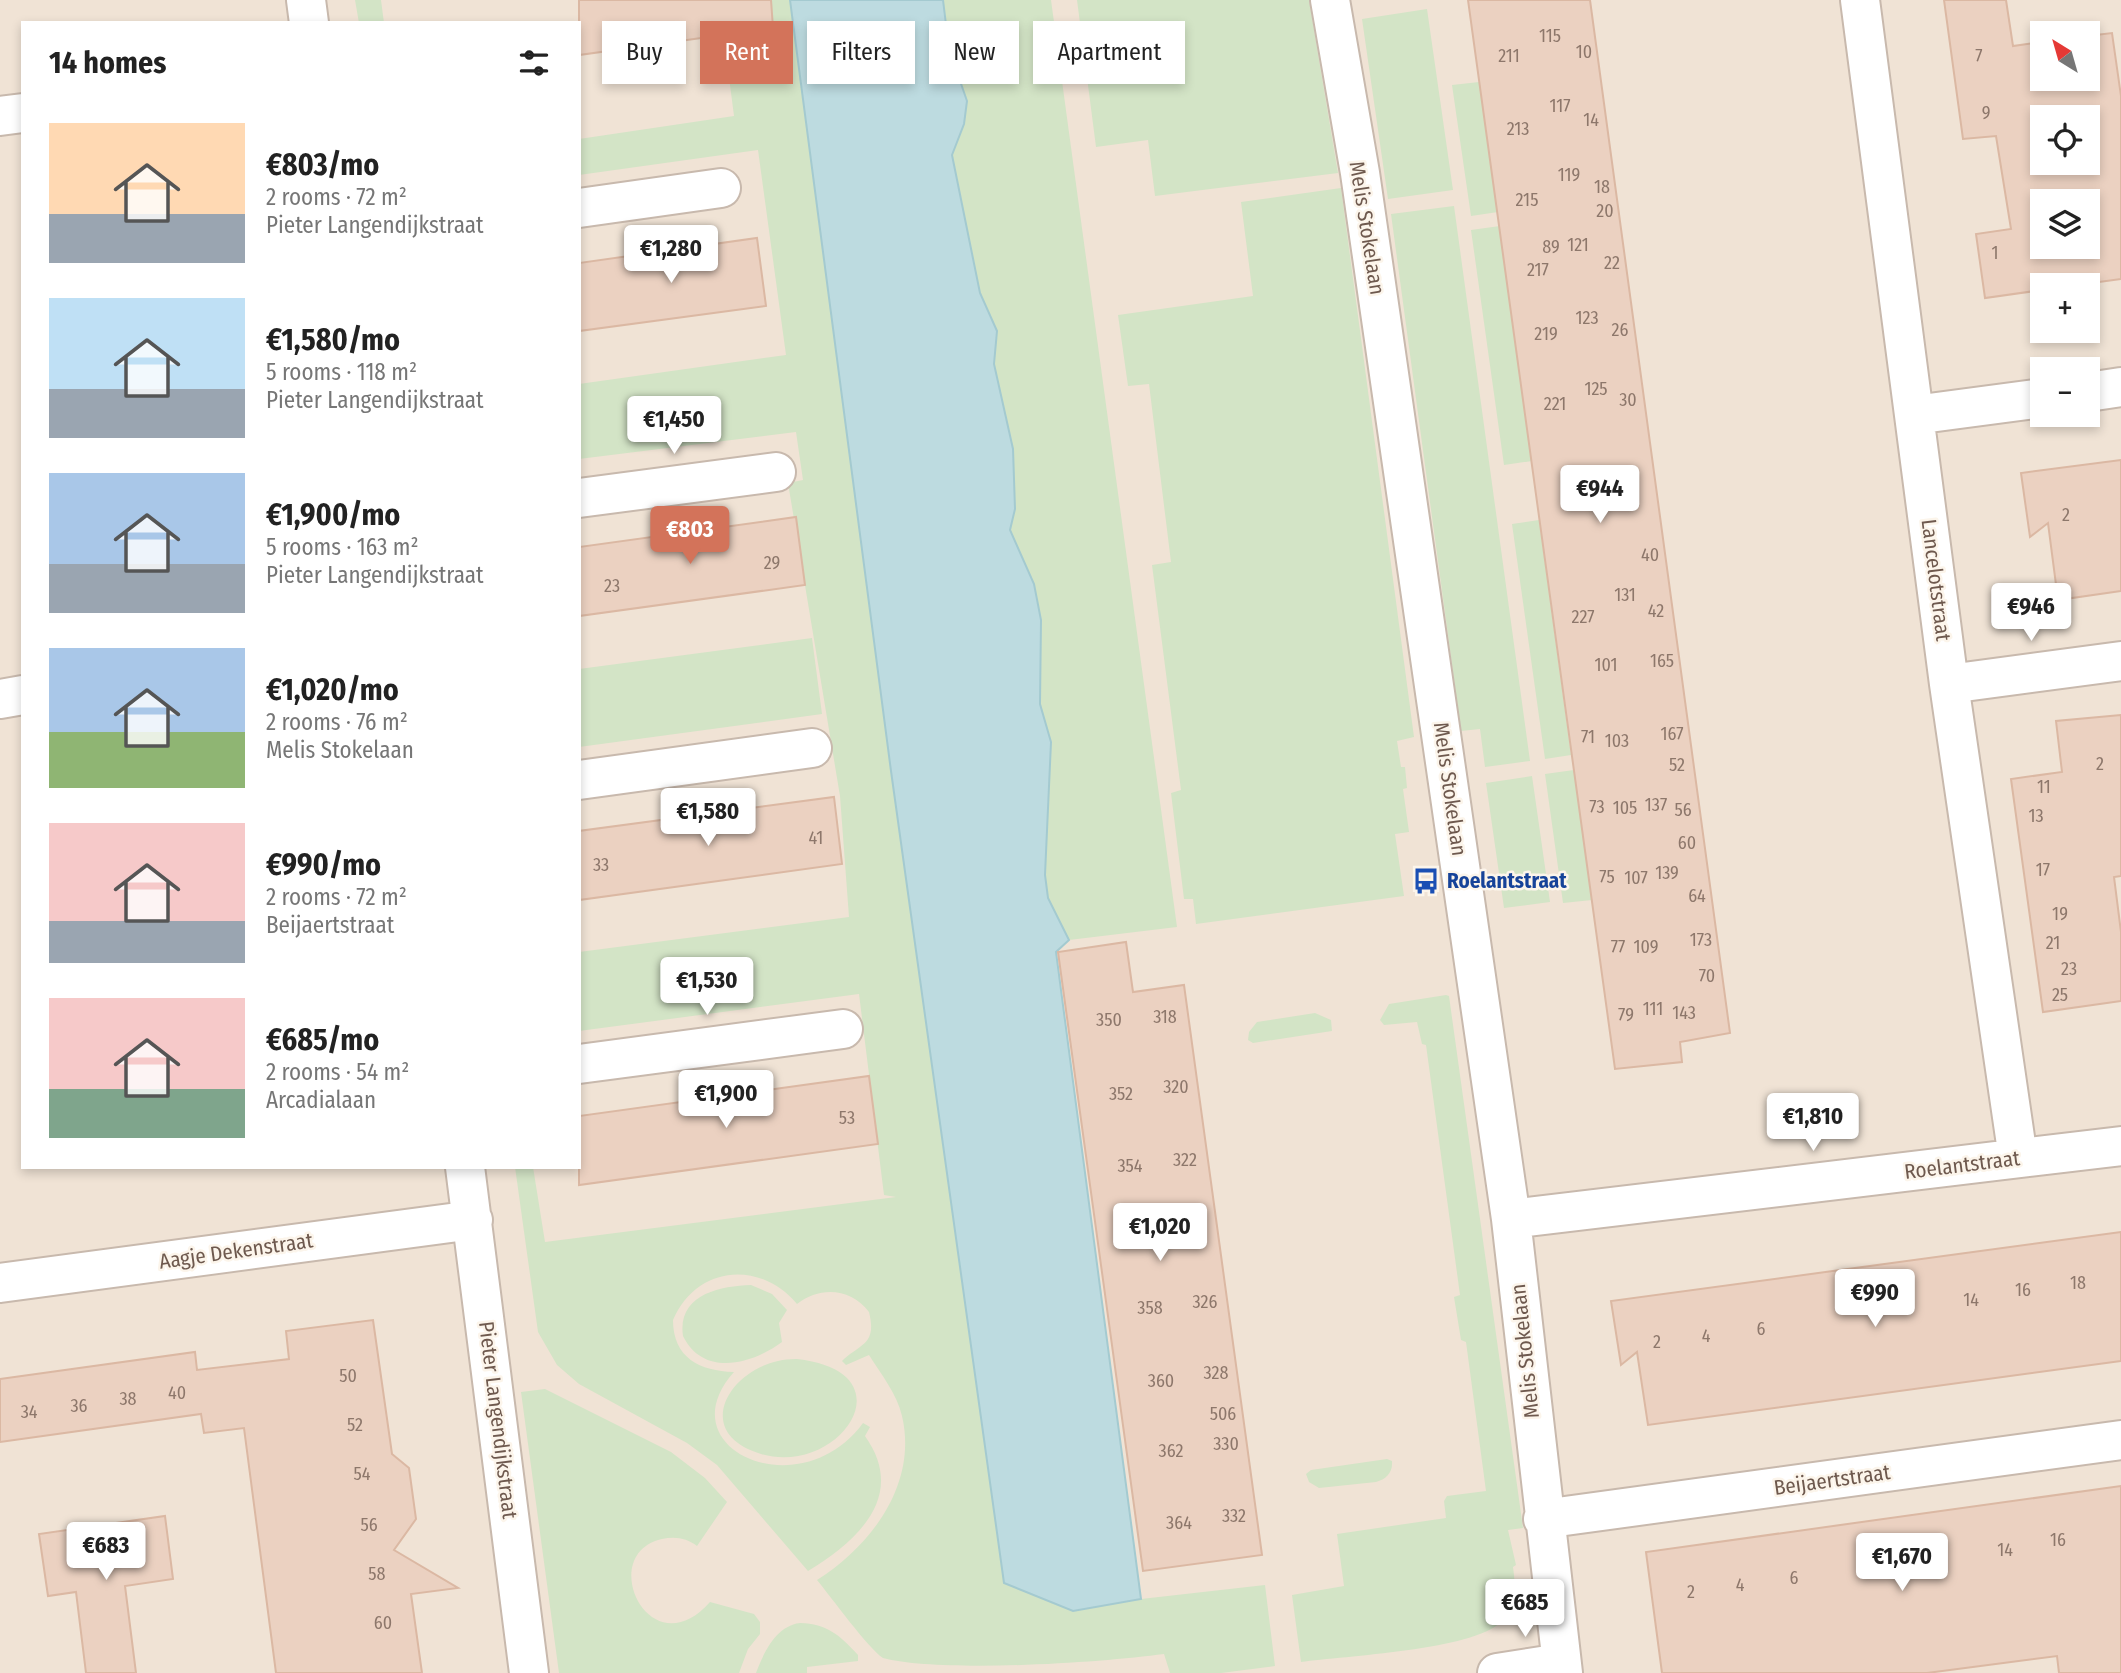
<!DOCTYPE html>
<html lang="en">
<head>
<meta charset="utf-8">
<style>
  :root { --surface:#fff; --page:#f6f6f6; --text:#222; --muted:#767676; --accent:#d3735a }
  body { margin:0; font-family:"Fira Sans Condensed",sans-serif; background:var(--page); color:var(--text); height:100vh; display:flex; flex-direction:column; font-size:26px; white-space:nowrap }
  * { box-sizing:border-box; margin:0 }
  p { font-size:23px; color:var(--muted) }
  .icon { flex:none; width:38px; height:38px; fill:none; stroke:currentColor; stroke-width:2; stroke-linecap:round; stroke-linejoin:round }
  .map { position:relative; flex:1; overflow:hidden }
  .drawer { position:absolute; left:21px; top:21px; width:560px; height:1148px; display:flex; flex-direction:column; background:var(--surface); border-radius:0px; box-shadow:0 4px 10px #0003 }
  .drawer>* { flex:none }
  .guide { position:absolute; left:602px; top:21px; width:665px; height:63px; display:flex; gap:14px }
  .needle { width:46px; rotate:323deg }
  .buttons { position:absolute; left:2030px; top:21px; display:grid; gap:14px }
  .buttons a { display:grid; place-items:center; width:70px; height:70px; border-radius:0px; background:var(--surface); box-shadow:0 4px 10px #0003; font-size:35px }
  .price { position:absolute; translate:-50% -60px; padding:0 16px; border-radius:7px; background:#fff; color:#222; font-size:23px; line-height:46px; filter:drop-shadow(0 2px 4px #0008) }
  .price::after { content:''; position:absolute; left:50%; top:42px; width:21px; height:16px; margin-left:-10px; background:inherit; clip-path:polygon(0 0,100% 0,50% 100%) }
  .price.selected { background:var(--accent); color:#fff }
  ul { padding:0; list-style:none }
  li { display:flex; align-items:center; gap:21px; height:175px; padding:0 28px }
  li span { display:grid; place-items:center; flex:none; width:196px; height:140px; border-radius:0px; color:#555 }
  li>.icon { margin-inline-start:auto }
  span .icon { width:84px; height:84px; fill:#fffc; stroke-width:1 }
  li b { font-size:30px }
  h2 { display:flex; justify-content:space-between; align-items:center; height:84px; padding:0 28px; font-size:30px }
  .pill { padding:0 24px; border-radius:0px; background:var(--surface); box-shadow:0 4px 10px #0003; font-size:24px; line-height:63px }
  .pill.selected { background:var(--accent); color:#fff }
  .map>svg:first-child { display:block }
  .residential { fill:#f0e3d5; fill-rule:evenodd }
  .green { fill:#d3e4c6 }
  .water { fill:#bddbe0; stroke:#a4cad0; stroke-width:2 }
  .building { fill:#ebd1c1; stroke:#dbb8a3; stroke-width:2; fill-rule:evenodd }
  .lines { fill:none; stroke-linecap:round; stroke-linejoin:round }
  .street-casing { stroke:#c8b9ad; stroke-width:42 }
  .street { stroke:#fff; stroke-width:38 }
  .labels { text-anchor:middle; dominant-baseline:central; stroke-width:5; stroke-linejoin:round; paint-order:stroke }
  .number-label { font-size:18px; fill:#8d776b }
  .street-label { font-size:21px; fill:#6e594e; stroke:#fcf5eb }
  .transit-label { font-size:21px; font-weight:bold; fill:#164399; stroke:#fcf5eb; text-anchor:start }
</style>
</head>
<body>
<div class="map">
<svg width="2121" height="1673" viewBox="0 0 2121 1673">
  <rect width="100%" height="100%" fill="#f9f1e5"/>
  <path class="residential" d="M0,0H2121V1673H0ZM23,23H579V1167H23ZM2042,33H2088V79H2042ZM2042,117H2088V163H2042ZM2042,201H2088V247H2042ZM2042,285H2088V331H2042ZM2042,369H2088V415H2042Z"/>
  <path class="green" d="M355,0H381L384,23H359Z
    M719,0H790L891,771L1073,1611L1141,1599L1265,1585L1275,1666L1221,1673H1170L1164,1654C1098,1663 940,1673 883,1658C868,1648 831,1597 817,1580C871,1546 918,1484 902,1416C897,1394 881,1374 869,1355L846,1365L842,1361C861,1343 877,1345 869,1312C851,1288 820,1286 797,1304C759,1259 696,1266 673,1320C673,1358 700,1371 734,1372C665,1449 800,1509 863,1423L870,1427L865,1436C907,1495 859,1540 808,1571L717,1465L687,1443L579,1384L557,1365L538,1332L515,1167H533L545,1242L896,1197L884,1195L859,994L579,1031V952L849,917L840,796L788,483L803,480L796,432L579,459V384L786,355L758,150L579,175V139L734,116Z
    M943,0H1051L1177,927L1069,940L1047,898L1045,874L1051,742L1040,704L1041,646L1034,584L1010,530L1015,509L1013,449L994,364L997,331L980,293L952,155L964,124L958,70L949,49Z
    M1077,0H1309L1338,173L1155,196L1148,140L1096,147Z
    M1427,9L1453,190L1388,199L1362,19Z
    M1479,82L1498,212L1471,216L1452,85Z
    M1341,188L1414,737L1397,741L1401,767H1405L1407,788L1403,789L1409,832L1395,834L1404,896L1196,924L1193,899H1184L1171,793L1181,790L1152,565L1171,562L1149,384L1128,386L1118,315L1253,296L1241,202Z
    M1454,206L1530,761L1485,767L1480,729L1461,731L1391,214Z
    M1500,226L1532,461L1504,465L1471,230Z
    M1539,520L1571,755L1545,759L1512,524Z
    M812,638L822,714L579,747V669Z
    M1574,770L1592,900L1563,903L1545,774Z
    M1532,776L1550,902L1504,908L1486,783Z
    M1446,995L1449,996L1523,1528L1508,1530L1516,1565L1513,1567C1516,1587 1516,1607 1501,1622C1473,1650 1344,1656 1301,1662L1292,1595L1344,1586L1337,1534L1446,1518L1444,1501L1447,1496L1486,1491L1466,1342L1461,1340L1454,1297L1460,1295L1426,1045L1422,1044L1417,1022L1384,1025L1380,1020L1389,1004Z
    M1315,1013L1331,1020L1332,1031L1253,1043L1248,1040L1249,1032L1257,1022Z
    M751,1285L772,1294L787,1310L779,1323L782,1342C751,1365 703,1377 683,1336C677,1295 719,1286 751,1285Z
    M797,1359C912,1372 839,1477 761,1454C686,1432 734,1358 797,1359Z
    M545,1389L671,1452L705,1478L727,1502L697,1546C687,1538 675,1536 662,1539C595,1554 650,1670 710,1602L754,1614L760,1622V1634L748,1649L739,1673H559L521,1392Z
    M1387,1459L1392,1461C1393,1473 1386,1479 1376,1482L1319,1488L1309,1482L1306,1474L1311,1470Z
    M800,1623C827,1624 840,1635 858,1655V1661L807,1667V1673H756C764,1652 776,1626 800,1623Z"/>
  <path class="water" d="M790,0H943L949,49L967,101L964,124L952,155L980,293L997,331L994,364L1013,449L1015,509L1010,530L1034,584L1041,620L1040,704L1051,742L1045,875L1048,898L1069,940L1056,952L1141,1599L1073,1611L1004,1583L891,771Z"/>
  <path class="building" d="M579,0H771L773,28L579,55Z
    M1468,0H1590L1730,1033L1680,1042L1682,1062L1615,1069Z
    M1944,0H2006L2013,46L2042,42V79H2088V36L2112,33L2121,96V279L2077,285H2042V290L1985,298L1976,234L2011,229L1996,136L1963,139ZM2042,117H2088V163H2042ZM2042,201H2088V247H2042Z
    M757,238L766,306L579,331V263Z
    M2121,460V591L2058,600L2048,523L2030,537L2021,473Z
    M796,517L805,585L579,616V547Z
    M2121,715V876L2114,877L2121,932V1001L2043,1012L2011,779L2062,772L2056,721Z
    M834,797L842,864L579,900V831Z
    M1126,942L1133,992L1184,985L1262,1555L1143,1571L1058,952Z
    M869,1076L878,1144L579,1185V1116Z
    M2121,1232V1361L1648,1425L1637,1352L1621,1365L1611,1301Z
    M373,1320L392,1454L409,1468L416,1519L394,1550L458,1588L411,1594L422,1673H276L244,1428L204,1433L201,1414L0,1442V1379L195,1352L197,1370L289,1359L286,1331Z
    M2121,1486V1673H2059L2057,1656L1927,1673H1662L1646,1552Z
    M165,1516L173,1579L125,1586L136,1673H86L76,1592L48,1596L39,1534Z"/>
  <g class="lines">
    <g class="street-casing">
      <path id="street" d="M306,0L309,23
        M1330,0L1360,173L1511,1219L1563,1673
        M1860,0L1949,684L2018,1158
        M0,116L23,113
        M579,208L721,188
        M2088,392L2121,387
        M1914,415L2042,398
        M579,498L776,472
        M1949,684L2121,661
        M0,699L23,695
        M579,780L812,748
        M579,1064L843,1029
        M465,1167L529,1673
        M1511,1219L2121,1146
        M0,1283L473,1220
        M1543,1519L2121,1440
        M1497,1673L1561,1663"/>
    </g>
    <use href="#street" class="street"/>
  </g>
  <defs>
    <g id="bus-bare" transform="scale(2.1)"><path d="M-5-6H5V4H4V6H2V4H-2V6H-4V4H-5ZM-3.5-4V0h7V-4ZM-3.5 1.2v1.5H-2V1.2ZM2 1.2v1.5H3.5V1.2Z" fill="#1a4fb4" stroke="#fcf5eb" stroke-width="2.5" paint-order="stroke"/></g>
  </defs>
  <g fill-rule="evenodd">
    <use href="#bus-bare" x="1426" y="881"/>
  </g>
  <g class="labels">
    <g class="number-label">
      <text x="1550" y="36">115</text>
      <text x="1584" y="52">10</text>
      <text x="1509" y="56">211</text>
      <text x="1979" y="56">7</text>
      <text x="1560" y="106">117</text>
      <text x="1986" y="113">9</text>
      <text x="1591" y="120">14</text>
      <text x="1518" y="129">213</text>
      <text x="1569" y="175">119</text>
      <text x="1602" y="187">18</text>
      <text x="1527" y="200">215</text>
      <text x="1605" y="211">20</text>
      <text x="1578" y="245">121</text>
      <text x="1551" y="247">89</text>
      <text x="1995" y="253">1</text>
      <text x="1612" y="263">22</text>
      <text x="1538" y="270">217</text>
      <text x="1587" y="318">123</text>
      <text x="1620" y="330">26</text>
      <text x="1546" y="334">219</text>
      <text x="1596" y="389">125</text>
      <text x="1628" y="400">30</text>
      <text x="1555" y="404">221</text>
      <text x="2066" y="515">2</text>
      <text x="1650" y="555">40</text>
      <text x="772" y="563">29</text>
      <text x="612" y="586">23</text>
      <text x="1625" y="595">131</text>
      <text x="1656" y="611">42</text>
      <text x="1583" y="617">227</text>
      <text x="1662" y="661">165</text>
      <text x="1606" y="665">101</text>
      <text x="1672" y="734">167</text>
      <text x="1588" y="737">71</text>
      <text x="1617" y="741">103</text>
      <text x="2100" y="764">2</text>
      <text x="1677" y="765">52</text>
      <text x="2044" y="787">11</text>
      <text x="1656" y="805">137</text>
      <text x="1597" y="807">73</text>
      <text x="1625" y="808">105</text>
      <text x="1683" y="810">56</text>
      <text x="2036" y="816">13</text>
      <text x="816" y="838">41</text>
      <text x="1687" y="843">60</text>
      <text x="601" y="865">33</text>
      <text x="2043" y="870">17</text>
      <text x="1667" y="873">139</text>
      <text x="1607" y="877">75</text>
      <text x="1636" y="878">107</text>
      <text x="1697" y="896">64</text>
      <text x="2060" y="914">19</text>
      <text x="1701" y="940">173</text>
      <text x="2053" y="943">21</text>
      <text x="1618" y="947">77</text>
      <text x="1646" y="947">109</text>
      <text x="2069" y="969">23</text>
      <text x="1707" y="976">70</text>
      <text x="2060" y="995">25</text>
      <text x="1653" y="1009">111</text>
      <text x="1684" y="1013">143</text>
      <text x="1626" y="1015">79</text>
      <text x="1165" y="1017">318</text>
      <text x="1109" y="1020">350</text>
      <text x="1176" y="1087">320</text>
      <text x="1121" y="1094">352</text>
      <text x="847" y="1118">53</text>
      <text x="1185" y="1160">322</text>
      <text x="1130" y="1166">354</text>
      <text x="2078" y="1283">18</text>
      <text x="2023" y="1290">16</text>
      <text x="1971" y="1300">14</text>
      <text x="1205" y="1302">326</text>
      <text x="1150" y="1308">358</text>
      <text x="1761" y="1329">6</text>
      <text x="1706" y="1336">4</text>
      <text x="1657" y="1342">2</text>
      <text x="1216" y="1373">328</text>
      <text x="348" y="1376">50</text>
      <text x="1161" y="1381">360</text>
      <text x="177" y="1393">40</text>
      <text x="128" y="1399">38</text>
      <text x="79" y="1406">36</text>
      <text x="29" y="1412">34</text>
      <text x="1223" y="1414">506</text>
      <text x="355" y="1425">52</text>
      <text x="1226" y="1444">330</text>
      <text x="1171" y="1451">362</text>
      <text x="362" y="1474">54</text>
      <text x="1234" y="1516">332</text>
      <text x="1179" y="1523">364</text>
      <text x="369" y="1525">56</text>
      <text x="2058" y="1540">16</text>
      <text x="2005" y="1550">14</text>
      <text x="377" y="1574">58</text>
      <text x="1794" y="1578">6</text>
      <text x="1740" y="1585">4</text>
      <text x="1691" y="1592">2</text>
      <text x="383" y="1623">60</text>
    </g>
    <g class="street-label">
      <text transform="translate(1367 228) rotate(81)">Melis Stokelaan</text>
      <text transform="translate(1936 580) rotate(83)">Lancelotstraat</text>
      <text transform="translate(1450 789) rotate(82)">Melis Stokelaan</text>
      <text transform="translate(1962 1165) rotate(-7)">Roelantstraat</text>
      <text transform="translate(236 1251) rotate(-8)">Aagje Dekenstraat</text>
      <text transform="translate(1525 1351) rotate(-96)">Melis Stokelaan</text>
      <text transform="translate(498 1420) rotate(83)">Pieter Langendijkstraat</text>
      <text transform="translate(1832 1480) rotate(-8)">Beijaertstraat</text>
    </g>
    <g class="transit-label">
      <text x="1447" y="881">Roelantstraat</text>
    </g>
  </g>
</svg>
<div class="buttons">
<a><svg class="needle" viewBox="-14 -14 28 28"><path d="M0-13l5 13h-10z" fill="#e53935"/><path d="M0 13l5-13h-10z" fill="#767676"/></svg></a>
<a><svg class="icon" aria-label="locate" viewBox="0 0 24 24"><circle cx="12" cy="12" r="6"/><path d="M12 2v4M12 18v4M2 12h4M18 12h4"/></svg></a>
<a><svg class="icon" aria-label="layers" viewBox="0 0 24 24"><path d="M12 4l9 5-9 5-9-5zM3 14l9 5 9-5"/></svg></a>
<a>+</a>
<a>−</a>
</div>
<b class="price" style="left:671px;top:285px">€1,280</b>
<b class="price" style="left:674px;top:456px">€1,450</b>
<b class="price" style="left:1600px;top:525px">€944</b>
<b class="price selected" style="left:690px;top:566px">€803</b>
<b class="price" style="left:2031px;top:643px">€946</b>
<b class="price" style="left:708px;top:848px">€1,580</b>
<b class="price" style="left:707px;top:1017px">€1,530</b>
<b class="price" style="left:726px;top:1130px">€1,900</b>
<b class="price" style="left:1813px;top:1153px">€1,810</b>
<b class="price" style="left:1160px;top:1263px">€1,020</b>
<b class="price" style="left:1875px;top:1329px">€990</b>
<b class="price" style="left:106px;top:1582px">€683</b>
<b class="price" style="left:1902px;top:1593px">€1,670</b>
<b class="price" style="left:1525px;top:1639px">€685</b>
<div class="guide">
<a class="pill">Buy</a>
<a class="pill selected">Rent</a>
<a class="pill">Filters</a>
<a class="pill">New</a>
<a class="pill">Apartment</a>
</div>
<section class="drawer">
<h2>14 homes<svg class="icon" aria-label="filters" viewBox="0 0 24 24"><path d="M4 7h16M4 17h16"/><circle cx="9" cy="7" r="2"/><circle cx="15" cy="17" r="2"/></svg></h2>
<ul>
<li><span style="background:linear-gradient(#ffd9b3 65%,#9aa5b1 0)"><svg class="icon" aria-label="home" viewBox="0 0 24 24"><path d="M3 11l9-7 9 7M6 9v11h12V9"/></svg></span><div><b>€803/mo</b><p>2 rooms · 72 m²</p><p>Pieter Langendijkstraat</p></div></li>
<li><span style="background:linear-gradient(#bfe0f5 65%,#9aa5b1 0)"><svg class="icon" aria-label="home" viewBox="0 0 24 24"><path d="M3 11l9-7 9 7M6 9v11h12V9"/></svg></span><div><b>€1,580/mo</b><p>5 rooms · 118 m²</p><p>Pieter Langendijkstraat</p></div></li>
<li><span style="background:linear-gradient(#a9c7e8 65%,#9aa5b1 0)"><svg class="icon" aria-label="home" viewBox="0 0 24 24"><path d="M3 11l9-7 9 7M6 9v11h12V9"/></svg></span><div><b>€1,900/mo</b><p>5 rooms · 163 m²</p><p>Pieter Langendijkstraat</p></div></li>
<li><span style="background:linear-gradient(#a9c7e8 60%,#8fb573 0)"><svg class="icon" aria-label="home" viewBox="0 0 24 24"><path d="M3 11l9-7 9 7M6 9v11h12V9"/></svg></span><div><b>€1,020/mo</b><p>2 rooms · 76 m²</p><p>Melis Stokelaan</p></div></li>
<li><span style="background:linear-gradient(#f6c9c9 70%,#9aa5b1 0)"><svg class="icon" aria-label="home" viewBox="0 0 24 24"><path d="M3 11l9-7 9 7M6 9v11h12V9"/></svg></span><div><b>€990/mo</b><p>2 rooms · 72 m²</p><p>Beijaertstraat</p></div></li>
<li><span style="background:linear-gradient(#f6c9c9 65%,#7fa58c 0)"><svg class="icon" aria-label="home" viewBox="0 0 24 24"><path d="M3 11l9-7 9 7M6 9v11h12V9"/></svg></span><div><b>€685/mo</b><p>2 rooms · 54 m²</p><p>Arcadialaan</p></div></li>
</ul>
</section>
</div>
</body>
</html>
